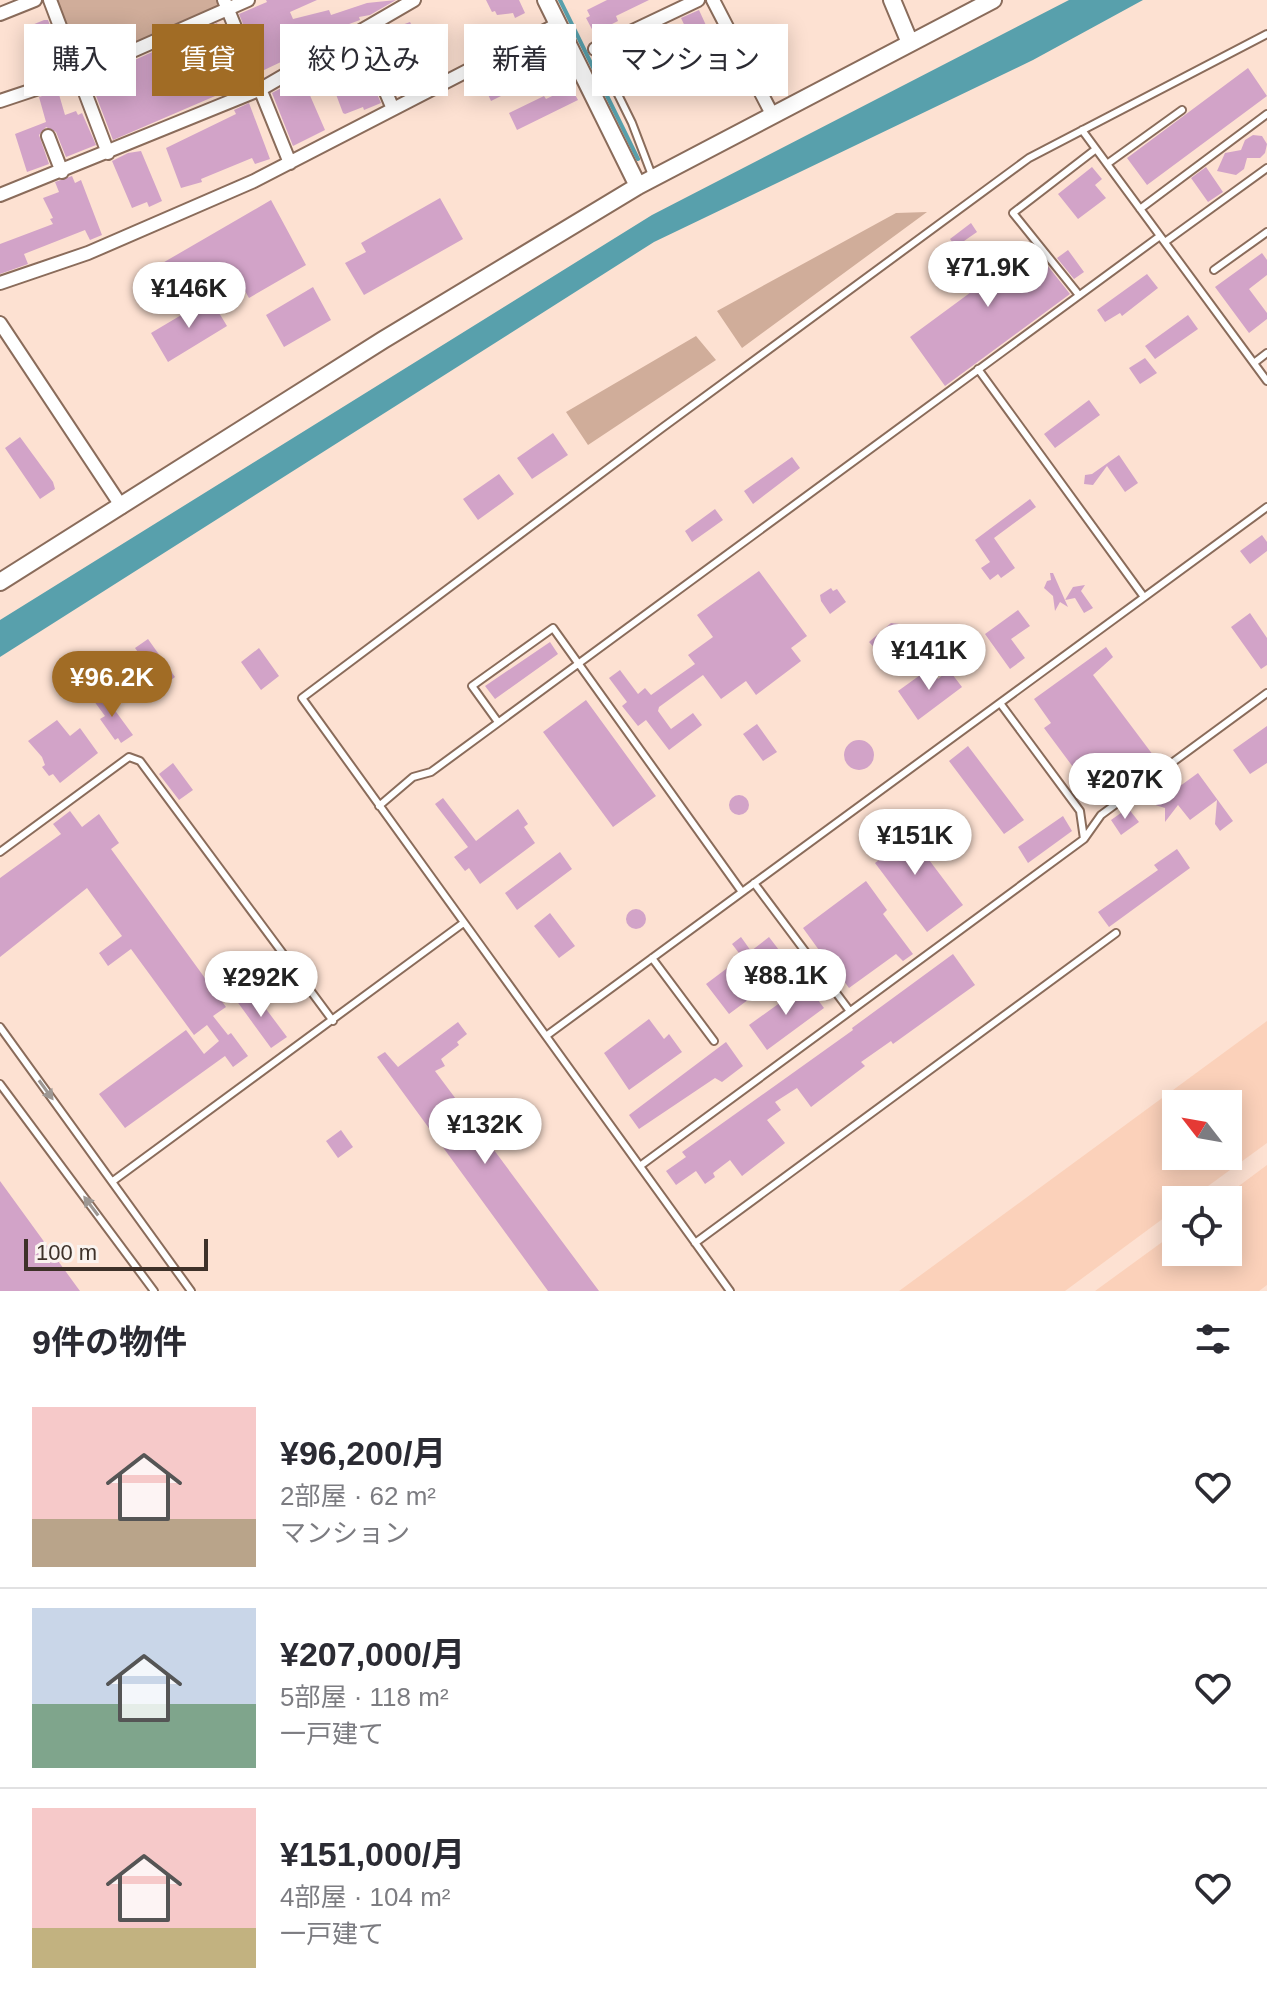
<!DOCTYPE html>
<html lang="ja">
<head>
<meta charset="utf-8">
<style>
  :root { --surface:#fff; --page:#f2f2f3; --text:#2b2b33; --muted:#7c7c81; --line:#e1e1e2; --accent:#a16c25 }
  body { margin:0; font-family:Helvetica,"Noto Sans JP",sans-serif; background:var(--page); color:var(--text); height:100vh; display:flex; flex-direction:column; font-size:30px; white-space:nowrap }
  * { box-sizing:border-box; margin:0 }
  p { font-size:26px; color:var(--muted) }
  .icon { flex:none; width:44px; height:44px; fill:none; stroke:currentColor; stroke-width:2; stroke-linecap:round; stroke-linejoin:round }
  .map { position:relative; height:1291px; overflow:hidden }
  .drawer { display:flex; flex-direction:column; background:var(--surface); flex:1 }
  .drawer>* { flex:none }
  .guide { position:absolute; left:24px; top:24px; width:800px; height:72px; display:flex; gap:16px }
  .needle { width:52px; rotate:301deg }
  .controls { position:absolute; left:1162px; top:1090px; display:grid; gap:16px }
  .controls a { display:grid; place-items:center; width:80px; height:80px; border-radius:0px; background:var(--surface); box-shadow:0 4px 20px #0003; font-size:40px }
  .scale { position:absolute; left:24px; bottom:20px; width:184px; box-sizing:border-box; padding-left:8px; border:4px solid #3e3129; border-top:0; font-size:22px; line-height:28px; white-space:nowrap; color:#3e3129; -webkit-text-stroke:6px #faf3ef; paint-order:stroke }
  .price { position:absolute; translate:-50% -68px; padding:0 18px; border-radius:28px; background:#fff; color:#222; font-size:26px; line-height:52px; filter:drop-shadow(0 2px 4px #0008) }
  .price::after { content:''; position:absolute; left:50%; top:48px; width:24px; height:18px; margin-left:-12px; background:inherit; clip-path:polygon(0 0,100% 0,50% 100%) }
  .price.on { background:var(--accent); color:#fff }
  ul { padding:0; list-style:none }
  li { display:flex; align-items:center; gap:24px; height:200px; padding:0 32px }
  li+li { border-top:2px solid var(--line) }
  li span { display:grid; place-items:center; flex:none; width:224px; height:160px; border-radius:0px; color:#555 }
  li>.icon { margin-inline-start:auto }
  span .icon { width:96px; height:96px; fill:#fffc; stroke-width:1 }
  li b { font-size:34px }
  h2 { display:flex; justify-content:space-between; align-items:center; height:96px; padding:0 32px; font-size:34px }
  .chip { padding:0 28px; border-radius:0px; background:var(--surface); box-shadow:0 4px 20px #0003; font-size:28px; line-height:72px }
  .chip.on { background:var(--accent); color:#fff }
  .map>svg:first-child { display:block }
  .built { fill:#fbd1ba; fill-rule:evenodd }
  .green { fill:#d0ad9a }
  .water { fill:#58a0ac }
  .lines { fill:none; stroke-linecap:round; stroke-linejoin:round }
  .stream { stroke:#58a0ac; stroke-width:4 }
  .building { fill:#d2a3c8 }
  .lane-casing { stroke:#8a6c5b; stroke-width:10 }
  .street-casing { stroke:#8a6c5b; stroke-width:16 }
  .secondary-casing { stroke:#8a6c5b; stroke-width:20 }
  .lane { stroke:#fff; stroke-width:6 }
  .street { stroke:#fff; stroke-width:12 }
  .secondary { stroke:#fff; stroke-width:16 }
  .oneway { fill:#9e9894 }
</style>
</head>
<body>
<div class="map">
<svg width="1267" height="1291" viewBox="0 0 1267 1291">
  <rect width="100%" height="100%" fill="#fde1d2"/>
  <path class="built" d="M1267,1021V1143L1189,1200H1176V1209L1065,1291H899ZM1176,1104H1228V1156H1176Z
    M1267,1165V1285L1259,1291H1095L1176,1232V1252H1228V1200H1220Z"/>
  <path class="green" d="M54,0H221L223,7L80,70Z
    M927,212L742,348L717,311L896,213Z
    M696,336L716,360L588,445L566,412Z"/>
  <path class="water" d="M1069,0H1143L1033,60L654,242L0,657V620L652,215Z"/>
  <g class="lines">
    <path class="stream" d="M560,0L638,159"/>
  </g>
  <path class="building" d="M266,0H317L290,12L293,19L329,10L331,15L367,3L396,0L370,15L359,17L360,20L341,27L343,31L321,43L316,38L286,51L287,54L282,57L283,61L262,71L239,14L267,2Z
    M486,0H519L525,13L515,18L513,13L497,15L495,11L492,12Z
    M607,0H649L616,16L618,21L594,33L586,18L590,16L587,10Z
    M699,10L715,45L698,54L681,18Z
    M44,20H48L66,68L48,74L46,68L40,71L36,62L44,58L32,25Z
    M410,22L414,30L412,32L432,67L410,79L414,88L396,94L372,36Z
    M217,23L243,84L113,140L90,80Z
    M665,34L679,63L639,82L625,54Z
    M549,39L555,52L496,81L503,95L491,101L479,75L490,69L493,76L501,64Z
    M338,62L347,82L368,74L381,103L364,110L363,107L345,114L343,113L331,81L328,83L322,69Z
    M1248,68L1267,96L1147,185L1127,158Z
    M302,77L325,130L293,146L272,93Z
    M571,87L578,100L517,130L509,113L544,96L546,99Z
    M58,91L65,115L76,111L78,115L82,113L96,145L66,157L56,132L46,127L39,135L49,164L27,172L15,134L46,122L39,97Z
    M249,103L270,159L255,164L252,158L201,179L202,182L181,188L166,148L236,114L234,110Z
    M1253,135L1262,136L1267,144L1265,153L1260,158H1247L1244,169L1236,175L1217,171L1225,153L1241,150L1245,140Z
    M141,151L162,201L149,207L147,202L132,208L112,161L128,153Z
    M1092,167L1102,179L1095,185L1106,198L1078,219L1058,194Z
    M1206,167L1223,192L1208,202L1191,178Z
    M72,176L75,183L81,180L102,235L90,240L85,230L24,254L28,264L0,274V244L53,224L50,219L53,218L43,198L59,192L55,182Z
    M440,198L463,239L364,295L345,263L366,252L361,243Z
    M271,200L306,265L249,298L230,265L152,310L135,279Z
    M971,223L977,232L964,241L977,258L995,245L1009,264L1032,246L1070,294L945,386L910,337L982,284L950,239Z
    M1068,250L1084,272L1074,279L1057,258Z
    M1262,253L1267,260V275L1249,289L1267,313V319L1249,333L1215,287Z
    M1147,274L1158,288L1122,316L1120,313L1105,322L1097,310Z
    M313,287L331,320L284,347L266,315Z
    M210,298L227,326L168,362L151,333Z
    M1188,315L1198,329L1155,359L1145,346Z
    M1145,358L1157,373L1140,384L1129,368Z
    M1089,400L1100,415L1055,448L1044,434Z
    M553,433L568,455L532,479L517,458Z
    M20,437L53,482L55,489L40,499L5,448Z
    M1119,455L1138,483L1125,492L1107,466L1093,485L1084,484L1085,475L1092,474Z
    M792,457L800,468L753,504L744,491Z
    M499,474L514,494L478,520L463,499Z
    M1030,499L1036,507L994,538L1015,568L1001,578L998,574L990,580L981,568L990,562L975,540Z
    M715,509L723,520L692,542L685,531Z
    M1262,535L1267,542V551L1250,564L1240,551Z
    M759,571L807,636L791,648L801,661L756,695L746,681L721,699L703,675L659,707L658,711L671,729L693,713L702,725L669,750L646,720L638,726L622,706L627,702L609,678L620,670L638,694L645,688L651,695L695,664L688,655L713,637L697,615Z
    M1050,573H1053L1068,607L1060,602L1055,611L1053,596L1044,588L1047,581L1051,580Z
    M1085,585L1081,591L1093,608L1084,613L1075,598L1065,600L1073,587Z
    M831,588L833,591L837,589L846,602L830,614L821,601L820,595Z
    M1018,610L1030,626L1011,639L1025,658L1010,669L985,634Z
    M1250,613L1267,638V665L1261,669L1231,627Z
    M891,623L900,624L898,632L886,639L894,650L884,658L869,642Z
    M938,628L949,643L929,658L917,644Z
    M148,639L175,677L163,686L135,648Z
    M550,642L558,654L495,699L485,686Z
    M1106,647L1113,657L1093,675L1156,759L1099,802L1044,728L1051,723L1034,699Z
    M259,648L279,676L261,690L241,662Z
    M930,668L938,679L949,670L962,687L918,720L898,691Z
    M100,690L133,735L121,743L118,738L115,740L100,719L105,716L91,697Z
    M586,700L656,796L613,827L543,732Z
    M57,720L70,736L80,728L98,753L60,783L53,774L49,776L42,767L45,765L42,757L28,741Z
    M757,724L777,752L763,761L743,734Z
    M1267,726V763L1250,774L1233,750Z
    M844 755a15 15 0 1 1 30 0a15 15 0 1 1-30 0Z
    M968,746L1024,820L1004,834L949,761Z
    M173,763L193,790L179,800L159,774Z
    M1198,773L1233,821L1220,831L1215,824L1217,800L1190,820L1178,805L1165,822V808L1152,804L1172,798L1169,794Z
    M729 805a10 10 0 1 1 20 0a10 10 0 1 1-20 0Z
    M443,798L476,841L518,809L528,824L524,827L535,843L480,884L469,868L465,871L454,857L468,847L435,804Z
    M1128,808L1139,822L1121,835L1111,820Z
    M70,811L82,827L99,814L119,843L111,849L226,1007L213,1016L228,1035L231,1033L248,1056L233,1067L225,1056L125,1128L99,1094L186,1030L204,1054L219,1041L207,1025L194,1035L131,949L108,966L99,953L122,936L87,888L0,957V878L61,834L53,824Z
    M1063,816L1072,831L1028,863L1018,847Z
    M894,817L907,838L911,836L963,905L927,932L875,863L888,853L874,832Z
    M1177,849L1190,868L1109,927L1098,912L1158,870L1154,865Z
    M560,852L572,869L517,910L505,893Z
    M866,881L887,910L883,914L913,954L903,961L896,954L849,988L833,966L828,954L824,957L803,928Z
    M626 919a10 10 0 1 1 20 0a10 10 0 1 1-20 0Z
    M550,913L575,946L559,958L534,926Z
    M741,937L751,951L769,937L792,967L729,1014L706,984L742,957L732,944Z
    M953,954L975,985L893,1044L891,1041L861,1062L865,1066L811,1107L797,1088L775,1102L781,1110L767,1120L785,1143L742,1176L730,1160L713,1173L715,1177L705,1184L696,1171L676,1185L666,1171L686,1157L682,1152L853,1030L852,1028Z
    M806,984L824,1008L767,1050L749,1025Z
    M251,989L287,1037L271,1048L236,1000Z
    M649,1019L664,1039L669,1034L682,1052L629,1090L604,1053Z
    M458,1022L467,1034L457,1042L459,1045L441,1059L445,1066L435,1071L599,1291H548L377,1057L385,1052L398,1067Z
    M726,1042L743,1066L722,1082L715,1078L639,1129L629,1115Z
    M341,1130L353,1147L338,1158L326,1141Z
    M0,1181L77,1287L80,1291H0Z"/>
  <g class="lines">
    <g class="lane-casing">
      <path id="lane" d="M596,50L632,123L653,178
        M1082,130L1267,381
        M1107,164L1182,110
        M1140,209L1267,114
        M1165,242L1267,168
        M1214,270L1267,232
        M1079,295L1013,213L1096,149
        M1254,363L1267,353
        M978,369L1144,597
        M1000,703L1080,811L1084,839
        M498,722L472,686L553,628L742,892
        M379,806L413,777L431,772L1160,236
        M0,852L129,757L140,761L333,1021
        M754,883L849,1010
        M652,958L714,1041
        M0,1027L191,1291
        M546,1036L1267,507
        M0,1084L154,1291
        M640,1166L1084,839L1101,815L1267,693
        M113,1181L462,924
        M695,1243L1116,933
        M730,1291L302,698L662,428L1029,158L1267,34"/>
    </g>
    <g class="street-casing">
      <path id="street" d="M50,0L108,153
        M224,0L290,163
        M713,0L773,116
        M0,14L35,0
        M361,33L393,109
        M595,49L698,0
        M0,101L78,75L248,0
        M48,136L62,172
        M0,195L261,89L414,0
        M0,283L88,253L254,181L558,24
        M0,323L122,507"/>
    </g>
    <g class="secondary-casing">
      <path id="secondary" d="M546,0L638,186
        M892,0L910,43
        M0,582L383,340L638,186L993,0"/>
    </g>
    <use href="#lane" class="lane"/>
    <use href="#street" class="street"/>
    <use href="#secondary" class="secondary"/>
  </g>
  <defs><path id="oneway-solid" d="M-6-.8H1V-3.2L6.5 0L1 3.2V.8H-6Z" transform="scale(2)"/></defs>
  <g class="oneway">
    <use href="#oneway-solid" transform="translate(46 1090) rotate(54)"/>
    <use href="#oneway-solid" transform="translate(91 1206) rotate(-127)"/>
  </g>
</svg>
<div class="controls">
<a><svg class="needle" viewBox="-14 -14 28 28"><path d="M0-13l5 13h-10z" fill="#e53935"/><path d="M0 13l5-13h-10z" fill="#7c7c81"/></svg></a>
<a><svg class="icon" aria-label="locate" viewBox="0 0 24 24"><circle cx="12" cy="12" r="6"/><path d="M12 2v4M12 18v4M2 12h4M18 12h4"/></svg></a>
</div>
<div class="scale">100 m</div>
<b class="price" style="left:988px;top:309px">¥71.9K</b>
<b class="price" style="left:189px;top:330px">¥146K</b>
<b class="price" style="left:929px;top:692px">¥141K</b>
<b class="price on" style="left:112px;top:719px">¥96.2K</b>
<b class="price" style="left:1125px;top:821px">¥207K</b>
<b class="price" style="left:915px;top:877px">¥151K</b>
<b class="price" style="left:786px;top:1017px">¥88.1K</b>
<b class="price" style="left:261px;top:1019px">¥292K</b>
<b class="price" style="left:485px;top:1166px">¥132K</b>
<div class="guide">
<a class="chip">購入</a>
<a class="chip on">賃貸</a>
<a class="chip">絞り込み</a>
<a class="chip">新着</a>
<a class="chip">マンション</a>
</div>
</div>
<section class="drawer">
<h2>9件の物件<svg class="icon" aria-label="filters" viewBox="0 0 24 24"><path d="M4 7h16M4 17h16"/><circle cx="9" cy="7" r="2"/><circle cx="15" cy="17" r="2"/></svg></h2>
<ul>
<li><span style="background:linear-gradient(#f6c9c9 70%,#b9a48a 0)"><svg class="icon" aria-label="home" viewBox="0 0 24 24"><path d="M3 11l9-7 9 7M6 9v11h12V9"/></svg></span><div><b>¥96,200/月</b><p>2部屋 · 62 m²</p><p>マンション</p></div><svg class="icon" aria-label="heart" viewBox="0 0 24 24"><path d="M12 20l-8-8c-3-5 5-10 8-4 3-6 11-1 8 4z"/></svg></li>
<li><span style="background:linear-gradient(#c9d6e8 60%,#7fa58c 0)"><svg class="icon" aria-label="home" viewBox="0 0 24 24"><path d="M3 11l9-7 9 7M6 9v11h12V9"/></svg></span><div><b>¥207,000/月</b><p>5部屋 · 118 m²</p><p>一戸建て</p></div><svg class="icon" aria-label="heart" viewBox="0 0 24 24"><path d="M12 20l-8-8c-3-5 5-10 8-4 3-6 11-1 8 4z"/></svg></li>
<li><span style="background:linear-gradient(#f6c9c9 75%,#c2b280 0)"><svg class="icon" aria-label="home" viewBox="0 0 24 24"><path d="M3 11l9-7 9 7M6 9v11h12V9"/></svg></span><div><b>¥151,000/月</b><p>4部屋 · 104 m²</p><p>一戸建て</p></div><svg class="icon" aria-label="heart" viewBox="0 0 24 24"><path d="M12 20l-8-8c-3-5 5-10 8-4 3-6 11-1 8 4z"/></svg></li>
</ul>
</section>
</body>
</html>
